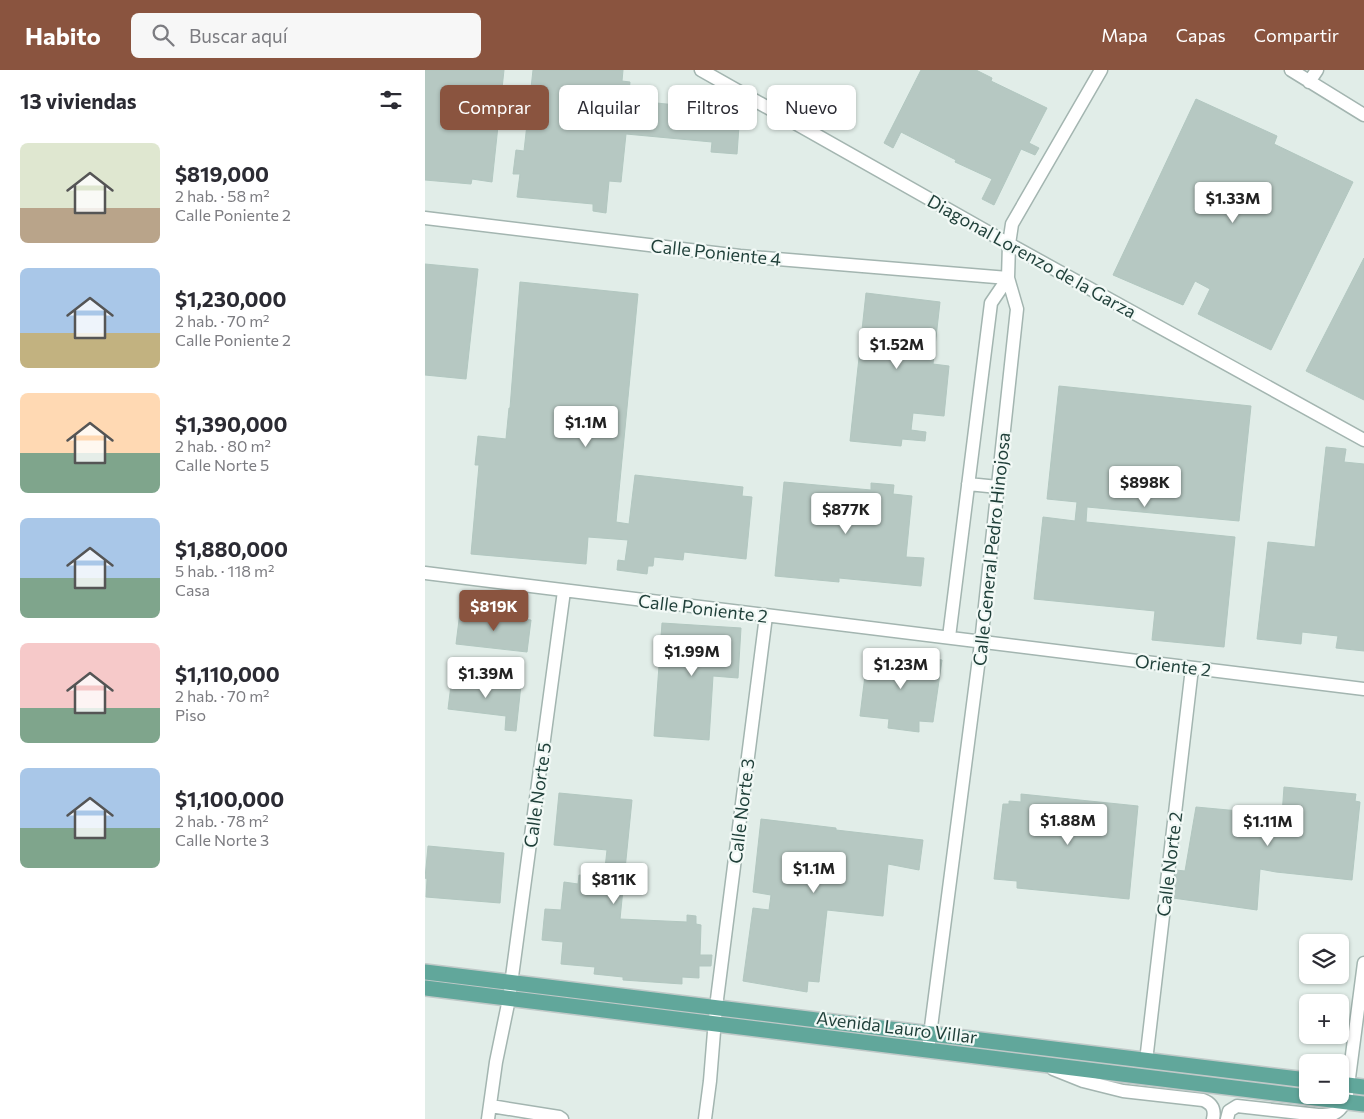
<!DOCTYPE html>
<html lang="es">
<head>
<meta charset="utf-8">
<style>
  :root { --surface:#fff; --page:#f7f7f7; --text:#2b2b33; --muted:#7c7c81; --accent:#8a543f }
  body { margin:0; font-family:Commissioner,sans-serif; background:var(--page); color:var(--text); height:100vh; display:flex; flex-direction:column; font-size:19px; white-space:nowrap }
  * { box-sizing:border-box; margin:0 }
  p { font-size:16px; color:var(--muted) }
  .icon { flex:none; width:28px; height:28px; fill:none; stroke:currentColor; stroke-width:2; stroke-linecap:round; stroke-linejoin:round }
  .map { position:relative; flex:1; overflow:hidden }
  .details { display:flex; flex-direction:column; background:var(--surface); width:425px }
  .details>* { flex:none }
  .guide { position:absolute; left:15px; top:15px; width:475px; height:45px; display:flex; gap:10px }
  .fabs { position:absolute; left:874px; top:864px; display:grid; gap:10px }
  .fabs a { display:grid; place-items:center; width:50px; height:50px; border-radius:8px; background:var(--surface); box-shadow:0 1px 4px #0004; font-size:25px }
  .price { position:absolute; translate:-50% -42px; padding:0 11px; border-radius:5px; background:#fff; color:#222; font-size:16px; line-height:32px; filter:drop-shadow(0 1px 2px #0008) }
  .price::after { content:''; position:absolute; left:50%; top:30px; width:15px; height:11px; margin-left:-8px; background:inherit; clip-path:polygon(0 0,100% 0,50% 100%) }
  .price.selected { background:var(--accent); color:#fff }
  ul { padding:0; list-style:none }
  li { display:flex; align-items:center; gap:15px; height:125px; padding:0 20px }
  li span { display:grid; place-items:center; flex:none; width:140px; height:100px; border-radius:8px; color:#555 }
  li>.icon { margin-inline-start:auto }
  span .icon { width:60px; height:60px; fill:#fffc; stroke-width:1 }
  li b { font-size:21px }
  h2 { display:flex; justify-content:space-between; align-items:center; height:60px; padding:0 20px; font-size:21px }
  .chip { padding:0 18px; border-radius:8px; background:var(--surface); box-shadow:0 1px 4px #0004; font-size:18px; line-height:45px }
  .chip.selected { background:var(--accent); color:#fff }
  header { display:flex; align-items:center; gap:30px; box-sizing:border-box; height:70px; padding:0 25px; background:var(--accent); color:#fff }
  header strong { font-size:24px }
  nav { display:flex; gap:28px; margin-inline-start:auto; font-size:18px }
  .search { width:350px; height:45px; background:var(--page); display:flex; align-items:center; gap:12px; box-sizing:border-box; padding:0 18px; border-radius:8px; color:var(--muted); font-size:19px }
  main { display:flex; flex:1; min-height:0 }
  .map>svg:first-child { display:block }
  .building { fill:#b6c8c2; stroke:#b2c7c0 }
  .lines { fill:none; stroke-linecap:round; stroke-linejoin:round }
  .minor-casing { stroke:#a3b5b0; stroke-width:15 }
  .major-casing { stroke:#c0c9c8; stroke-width:18 }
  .minor { stroke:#fff; stroke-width:12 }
  .major { stroke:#61a79b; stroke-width:15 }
  .labels { text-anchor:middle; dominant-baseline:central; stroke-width:4.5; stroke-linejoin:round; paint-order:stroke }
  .street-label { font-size:18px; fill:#1f3f39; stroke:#f2f9f6 }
</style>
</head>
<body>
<header>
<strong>Habito</strong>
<div class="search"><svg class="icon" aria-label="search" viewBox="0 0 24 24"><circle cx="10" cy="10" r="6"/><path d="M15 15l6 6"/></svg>Buscar aquí</div>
<nav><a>Mapa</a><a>Capas</a><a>Compartir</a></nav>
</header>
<main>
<section class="details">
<h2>13 viviendas<svg class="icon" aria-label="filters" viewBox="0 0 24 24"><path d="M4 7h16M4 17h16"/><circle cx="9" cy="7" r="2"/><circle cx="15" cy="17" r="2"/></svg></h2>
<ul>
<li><span style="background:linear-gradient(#dfe7d0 65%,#b9a48a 0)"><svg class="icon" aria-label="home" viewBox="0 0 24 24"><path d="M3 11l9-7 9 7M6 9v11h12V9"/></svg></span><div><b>$819,000</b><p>2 hab. · 58 m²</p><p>Calle Poniente 2</p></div></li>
<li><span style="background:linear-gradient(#a9c7e8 65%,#c2b280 0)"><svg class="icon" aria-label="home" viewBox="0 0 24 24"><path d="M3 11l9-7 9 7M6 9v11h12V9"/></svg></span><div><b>$1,230,000</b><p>2 hab. · 70 m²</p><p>Calle Poniente 2</p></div></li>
<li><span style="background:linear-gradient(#ffd9b3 60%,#7fa58c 0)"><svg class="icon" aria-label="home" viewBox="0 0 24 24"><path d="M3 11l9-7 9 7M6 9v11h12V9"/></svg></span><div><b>$1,390,000</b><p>2 hab. · 80 m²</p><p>Calle Norte 5</p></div></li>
<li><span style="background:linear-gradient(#a9c7e8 60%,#7fa58c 0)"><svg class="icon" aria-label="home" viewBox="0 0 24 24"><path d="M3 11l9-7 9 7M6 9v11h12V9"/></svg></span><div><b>$1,880,000</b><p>5 hab. · 118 m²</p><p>Casa</p></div></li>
<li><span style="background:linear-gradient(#f6c9c9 65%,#7fa58c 0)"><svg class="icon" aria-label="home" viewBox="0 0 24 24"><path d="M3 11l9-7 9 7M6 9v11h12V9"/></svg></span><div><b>$1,110,000</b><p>2 hab. · 70 m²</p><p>Piso</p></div></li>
<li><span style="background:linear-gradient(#a9c7e8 60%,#7fa58c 0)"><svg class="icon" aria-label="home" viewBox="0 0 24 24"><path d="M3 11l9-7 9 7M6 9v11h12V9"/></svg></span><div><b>$1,100,000</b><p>2 hab. · 78 m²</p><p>Calle Norte 3</p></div></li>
</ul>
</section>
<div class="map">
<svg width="939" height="1049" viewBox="0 0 939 1049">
  <rect width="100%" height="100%" fill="#e1ede8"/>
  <path class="building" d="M0,0H79L67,112L47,109L46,114L0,110Z
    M108,0H198L197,11L205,12L201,51L219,53L222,32L309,41L308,55L314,56L312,84L286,82L287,72L201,64L196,112L184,111L181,143L168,141V134L92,127L95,104H88L91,80L99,81Z
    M496,0H551L567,8L566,11L622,38L604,73L614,78L610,85L596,79L569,135L557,129L567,109L530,92L531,90L476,62L468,78L459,73Z
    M771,29L852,66L849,74L928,112L846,280L773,244L785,219L770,211L758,235L688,205Z
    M939,188V330L881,301Z
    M0,194L53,199L41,309L0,305Z
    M95,212L213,224L191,452L204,454L210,405L318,417L317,426L327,427L321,489L259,482L258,490L229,487L228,496H223L222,504L192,500L193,490L200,491L203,470L163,467L161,494L46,484L54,395H50L53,366L81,369L84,338H85Z
    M441,223L515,232L508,294L524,296L519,346L488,343L486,360L501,362L500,371L477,369L476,376L425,371Z
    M634,316L826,336L814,451L662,437L661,452L810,467L799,577L727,570L730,541L609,529L618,447L650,451L652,432L622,429Z
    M901,377L921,379L919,392L939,394V581L911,578L913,566L877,562L876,574L832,569L843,472L890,477Z
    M359,412L446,420V413L469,415L468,424L487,426L481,487L499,488L496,516L414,508V512L350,506Z
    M35,542L106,550L102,582L31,574Z
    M237,553L316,558L313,608L288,606L284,670L229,666Z
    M443,581L517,590L508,652L494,651V662L463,658L464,649L435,646Z
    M27,607L96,615L91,661L80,660L81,646L23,639Z
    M859,717L931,724L930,731L935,732L927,810L851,802L835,799L832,840L748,828L751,800L760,801L771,737L857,745Z
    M134,723L207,730L195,849L262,852V845L271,846V854L276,855L275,885H287L286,896H274V908L257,907V914L198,910V907L169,904L170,897L136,894L138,872L117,870L120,839L136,840L139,812L153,814L154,805L179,807L182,780L129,775Z
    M596,724L713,736L704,829L592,818V811L569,809L578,734H584V731L596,732Z
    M336,749L411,758V760L498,770L494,800L463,794L458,846L402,840L394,912L383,911L382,922L318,911L328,838L344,840L346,825L328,822Z
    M3,776L79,783L75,833L1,827L2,809L0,808Z"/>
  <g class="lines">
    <g class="minor-casing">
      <path id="minor" d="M276,0L584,174L939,370
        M866,0L939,45
        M884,12L892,0
        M0,148L315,186L583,208
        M543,414L573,417
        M0,503L939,619
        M524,567L566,233L583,208
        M503,980L556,573L592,239L583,208L584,174L587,154L676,0
        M721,991L767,598
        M628,999L658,1011L698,1021L778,1030C788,1034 790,1040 788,1049
        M66,1036L134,1047L137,1049
        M63,1049L71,992L84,929L139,521
        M280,1049L285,1011L291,937L341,546
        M802,1049L804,1041L812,1036L893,1045C908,1045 912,1045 921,1031L939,893"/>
    </g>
    <g class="major-casing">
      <path id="major" d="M0,902L882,1010
        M0,918L939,1034
        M915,1014L939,1017"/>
    </g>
    <use href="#minor" class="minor"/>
    <use href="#major" class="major"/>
  </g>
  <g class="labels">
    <g class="street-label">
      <text transform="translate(291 182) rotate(6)">Calle Poniente 4</text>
      <text transform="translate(607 186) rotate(29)">Diagonal Lorenzo de la Garza</text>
      <text transform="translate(566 479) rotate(-84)">Calle General Pedro Hinojosa</text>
      <text transform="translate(278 538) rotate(7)">Calle Poniente 2</text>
      <text transform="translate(748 595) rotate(7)">Oriente 2</text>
      <text transform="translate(112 725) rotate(-82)">Calle Norte 5</text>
      <text transform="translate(316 741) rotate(-83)">Calle Norte 3</text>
      <text transform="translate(744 794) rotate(-83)">Calle Norte 2</text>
      <text transform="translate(472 957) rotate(7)">Avenida Lauro Villar</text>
    </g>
  </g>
</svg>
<div class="fabs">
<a><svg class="icon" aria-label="layers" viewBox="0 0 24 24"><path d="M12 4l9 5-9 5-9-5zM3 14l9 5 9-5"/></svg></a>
<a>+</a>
<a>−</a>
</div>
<b class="price" style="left:808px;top:154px">$1.33M</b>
<b class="price" style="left:472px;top:300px">$1.52M</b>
<b class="price" style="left:161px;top:378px">$1.1M</b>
<b class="price" style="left:720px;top:438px">$898K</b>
<b class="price" style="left:421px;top:465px">$877K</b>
<b class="price selected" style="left:69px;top:562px">$819K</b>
<b class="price" style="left:267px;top:607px">$1.99M</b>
<b class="price" style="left:476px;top:620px">$1.23M</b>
<b class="price" style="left:61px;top:629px">$1.39M</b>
<b class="price" style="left:643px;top:776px">$1.88M</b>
<b class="price" style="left:843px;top:777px">$1.11M</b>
<b class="price" style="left:389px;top:824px">$1.1M</b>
<b class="price" style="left:189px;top:835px">$811K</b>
<div class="guide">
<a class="chip selected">Comprar</a>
<a class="chip">Alquilar</a>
<a class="chip">Filtros</a>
<a class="chip">Nuevo</a>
</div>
</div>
</main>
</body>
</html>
